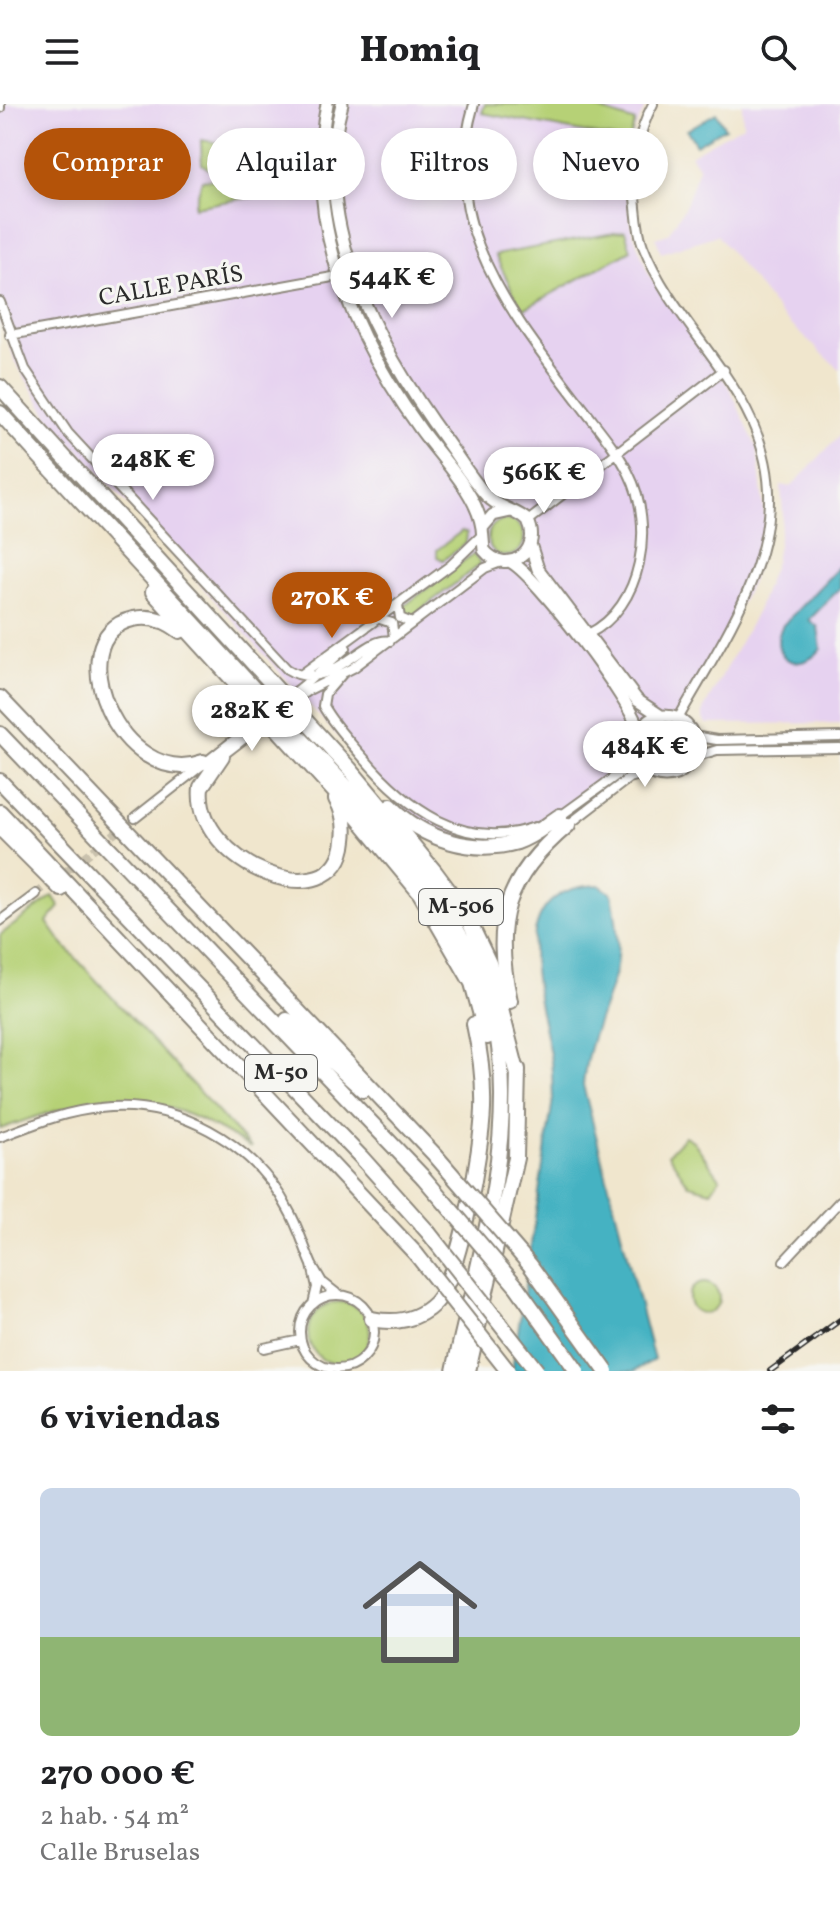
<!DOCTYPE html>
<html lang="es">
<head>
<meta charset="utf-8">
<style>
  :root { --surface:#fff; --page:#f2f2f2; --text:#202124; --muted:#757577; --line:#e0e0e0; --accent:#b45309 }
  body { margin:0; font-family:Vollkorn,serif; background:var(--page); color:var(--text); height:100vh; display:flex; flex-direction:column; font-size:30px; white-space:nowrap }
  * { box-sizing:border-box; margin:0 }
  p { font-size:26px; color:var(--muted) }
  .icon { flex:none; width:44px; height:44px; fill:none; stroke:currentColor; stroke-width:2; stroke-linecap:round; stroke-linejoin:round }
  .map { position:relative; height:1267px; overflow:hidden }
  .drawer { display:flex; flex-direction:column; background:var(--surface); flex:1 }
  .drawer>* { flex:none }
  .banner { position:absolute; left:24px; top:24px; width:792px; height:72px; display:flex; gap:16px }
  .price { position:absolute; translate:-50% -68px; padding:0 18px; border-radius:28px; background:#fff; color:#222; font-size:26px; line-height:52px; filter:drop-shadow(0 2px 4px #0008) }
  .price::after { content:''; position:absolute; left:50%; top:48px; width:24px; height:18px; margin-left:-12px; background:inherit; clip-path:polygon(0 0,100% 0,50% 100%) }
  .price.current { background:var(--accent); color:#fff }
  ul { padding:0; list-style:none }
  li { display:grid; align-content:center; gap:16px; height:424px; padding:0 40px }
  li+li { border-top:2px solid var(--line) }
  li span { display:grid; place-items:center; height:248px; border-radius:12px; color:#555 }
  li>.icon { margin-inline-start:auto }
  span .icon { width:144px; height:144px; fill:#fffc; stroke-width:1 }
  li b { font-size:34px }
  h2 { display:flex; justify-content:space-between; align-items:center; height:96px; padding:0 40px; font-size:34px }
  .chip { padding:0 28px; border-radius:36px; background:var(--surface); box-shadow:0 4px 12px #0003; font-size:28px; line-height:72px }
  .chip.current { background:var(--accent); color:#fff }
  header { display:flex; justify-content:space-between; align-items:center; height:104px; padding:0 40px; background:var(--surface); font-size:36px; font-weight:800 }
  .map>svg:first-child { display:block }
  .built { fill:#e6d2f0 }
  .green { fill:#b6d176; stroke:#707e50; stroke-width:2 }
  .water { fill:#45b2c2; stroke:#386e76; stroke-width:2 }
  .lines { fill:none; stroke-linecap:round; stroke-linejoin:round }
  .street-tunnel { stroke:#c9c1ad; stroke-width:8; stroke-dasharray:8 4; stroke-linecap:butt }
  .street-casing { stroke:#8e887c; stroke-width:12 }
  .secondary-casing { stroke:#8e887c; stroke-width:15 }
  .highway-casing { stroke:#8e887c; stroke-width:18 }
  .street { stroke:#fff; stroke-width:8 }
  .secondary { stroke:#fff; stroke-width:11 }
  .highway { stroke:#fff; stroke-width:14 }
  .rail-casing { stroke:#2b2b2b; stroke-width:6 }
  .rail { stroke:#f6f6f2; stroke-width:3; stroke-dasharray:9; stroke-linecap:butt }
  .street-bridge-casing { stroke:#8e887c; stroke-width:12; stroke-linecap:butt }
  .highway-bridge-casing { stroke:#8e887c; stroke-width:18; stroke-linecap:butt }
  .street-bridge { stroke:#fff; stroke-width:8 }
  .highway-bridge { stroke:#fff; stroke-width:14 }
  .labels { text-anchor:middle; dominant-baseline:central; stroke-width:6; stroke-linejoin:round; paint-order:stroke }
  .shield { fill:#f6f6f2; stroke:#686867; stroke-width:2 }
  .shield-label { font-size:22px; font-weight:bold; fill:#2b2b2b }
  .street-label { font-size:24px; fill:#2b2b2b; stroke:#f6f6f2 }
</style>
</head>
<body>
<header><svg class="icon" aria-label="menu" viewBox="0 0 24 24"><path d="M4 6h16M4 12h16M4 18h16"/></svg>Homiq<svg class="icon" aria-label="search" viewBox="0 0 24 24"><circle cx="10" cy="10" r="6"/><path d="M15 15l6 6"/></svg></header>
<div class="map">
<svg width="840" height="1267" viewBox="0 0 840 1267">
  <rect width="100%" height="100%" fill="#f6f6f2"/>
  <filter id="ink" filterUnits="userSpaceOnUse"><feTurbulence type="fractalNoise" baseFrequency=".0125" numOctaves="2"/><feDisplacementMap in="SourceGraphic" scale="16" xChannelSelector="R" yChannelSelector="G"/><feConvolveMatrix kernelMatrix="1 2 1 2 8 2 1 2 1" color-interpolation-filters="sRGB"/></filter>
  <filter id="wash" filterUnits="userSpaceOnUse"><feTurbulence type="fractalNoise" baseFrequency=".006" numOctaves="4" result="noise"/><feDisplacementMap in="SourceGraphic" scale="32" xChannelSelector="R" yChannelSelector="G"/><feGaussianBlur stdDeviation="1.8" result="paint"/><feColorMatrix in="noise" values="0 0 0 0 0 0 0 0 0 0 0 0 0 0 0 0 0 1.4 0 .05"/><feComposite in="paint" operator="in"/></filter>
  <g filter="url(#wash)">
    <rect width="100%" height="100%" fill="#f0e6cd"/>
    <path class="built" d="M0,0H647L634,26L626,81L631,124L649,171L729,283L757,344L766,428L752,477L665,642L620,660L550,714L521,731L498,736L461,735L428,723L405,706L51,316L16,259L0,216Z
      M742,0H840V266L782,212L717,131L661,149L656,134L668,130L686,101L699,64L690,51L743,21Z
      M840,331V619L707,620L703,615V606L757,507L775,458L783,411L781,381L791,383Z"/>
    <path class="green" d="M485,0H583L635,18L629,37L482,9Z
      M201,36L310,54L309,65L210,66L202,60Z
      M309,72V83L194,103L202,76Z
      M625,127L631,146L522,206L495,151Z
      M488 434a18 18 0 1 1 36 0a18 18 0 1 1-36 0Z
      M462,427L467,429L466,439L443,456L437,453V446Z
      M473,450L481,460L411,513L403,511L404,502Z
      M641 643a24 24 0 1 1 48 0a24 24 0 1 1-48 0Z
      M53,792L60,803L47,818L61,838L251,1044C150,981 109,986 0,1025V831Z
      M685,1032L693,1037L720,1074L711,1087L689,1081L668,1050Z
      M689 1194a15 15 0 1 1 30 0a15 15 0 1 1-30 0Z
      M308 1229a31 31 0 1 1 62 0a31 31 0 1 1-62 0Z"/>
    <path class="water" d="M716,9L725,24L696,41L687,26Z
      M840,462V484L809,516L818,523L821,545C798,573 766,552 783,521Z
      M599,781L612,790C617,816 621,846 614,872C602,913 587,937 583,981L654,1256L634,1267H512L553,995C552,981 553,965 550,951C539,890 500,784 599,781Z"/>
  </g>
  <g filter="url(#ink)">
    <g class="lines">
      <path class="street-tunnel" d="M36,790L135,714"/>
      <g class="street-casing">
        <path id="street" d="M474,0C460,48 460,95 479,142C503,202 542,250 580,300C597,323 617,345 629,370C655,421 643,504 588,530
          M653,0C638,28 632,63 635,94C637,110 637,126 643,142C677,229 765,287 769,387C772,469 716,547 678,615
          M0,4V0
          M0,198L25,265L68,329L287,565C330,592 365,530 390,537
          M10,231L338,172
          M528,417L724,266
          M398,501L400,514L412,519
          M380,515L392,519L394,533
          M343,569L325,590L323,602C333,620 347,635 361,651C406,704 463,748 535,723
          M302,570L451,461L481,432
          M303,582L346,544
          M307,587L353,564L485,464L501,458
          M693,632L717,636L840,633
          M694,653L717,646L840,644
          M219,654L262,621
          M559,713L624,666L635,646
          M135,714L258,617
          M568,721L629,674L649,668
          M0,817L36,790
          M0,1033C32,1021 65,1007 100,1004C175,995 253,1038 288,1105C298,1122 304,1143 312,1161
          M784,1157L840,1097
          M300 1228a37 37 0 1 1 74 0a37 37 0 1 1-74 0Z
          M313,1200L317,1183L312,1161L322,1178L336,1189
          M264,1244L300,1236"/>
      </g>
      <g class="secondary-casing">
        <path id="secondary" d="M327,0C303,120 352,231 421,326C441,354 477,389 482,424
          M342,0C309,120 379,245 447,338C460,356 472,376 487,392C499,405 516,405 528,417C543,448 506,473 484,446L482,424L493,411L511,407
          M531,443L538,465L637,596L661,612
          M511,458C538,473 632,598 639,627
          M635 642a30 30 0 1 1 60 0a30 30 0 1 1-60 0Z"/>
      </g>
      <g class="highway-casing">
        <path id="highway" d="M0,283L349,664L435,768L464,807L489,859L518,971
          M0,309C84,402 170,493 254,585C347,687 485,806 500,951C511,1057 476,1165 454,1267
          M153,488L353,708L420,789L472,879L487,933
          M180,527C166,516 151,511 133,515C56,532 120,688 203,658
          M0,594L435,1051
          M0,630L423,1073
          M222,652L201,683C193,760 337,818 344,736C346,721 344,708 336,695
          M0,677L361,1053L428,1128
          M391,702C422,735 473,751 517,738C533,733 546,721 560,712
          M0,708L416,1150
          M0,724L61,785
          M510,897C492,818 505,774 568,721
          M287,916L363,986
          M372,1215C395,1220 418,1216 435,1199C460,1174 482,1043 483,1005C484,976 480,947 474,920
          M468,1267L516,1054L518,965"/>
      </g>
      <use href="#street" class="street"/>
      <use href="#secondary" class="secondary"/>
      <use href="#highway" class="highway"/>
      <g class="rail-casing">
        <path id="rail" d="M770,1267L840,1216"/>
      </g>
      <use href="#rail" class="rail"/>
      <g class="street-bridge-casing">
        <path id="street-bridge" d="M258,617L303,582
          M262,621L307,587"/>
      </g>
      <g class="highway-bridge-casing">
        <path id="highway-bridge" d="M435,1051L530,1161L606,1267
          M423,1073L517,1183L577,1267
          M428,1128L537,1267
          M416,1150L508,1267"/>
      </g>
      <use href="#street-bridge" class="street-bridge"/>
      <use href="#highway-bridge" class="highway-bridge"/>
    </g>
  </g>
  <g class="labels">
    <g class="shield">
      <rect x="419" y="785" width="84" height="36" rx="6"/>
      <rect x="245" y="951" width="72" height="36" rx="6"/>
    </g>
    <g class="shield-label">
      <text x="461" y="803">M-506</text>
      <text x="281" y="969">M-50</text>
    </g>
    <g class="street-label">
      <text transform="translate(171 183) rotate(-10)">CALLE PARÍS</text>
    </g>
  </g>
</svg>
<b class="price" style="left:392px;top:216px">544K €</b>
<b class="price" style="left:153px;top:398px">248K €</b>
<b class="price" style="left:544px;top:411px">566K €</b>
<b class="price current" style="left:332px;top:536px">270K €</b>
<b class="price" style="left:252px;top:649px">282K €</b>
<b class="price" style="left:645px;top:685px">484K €</b>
<div class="banner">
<a class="chip current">Comprar</a>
<a class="chip">Alquilar</a>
<a class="chip">Filtros</a>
<a class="chip">Nuevo</a>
</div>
</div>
<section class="drawer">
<h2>6 viviendas<svg class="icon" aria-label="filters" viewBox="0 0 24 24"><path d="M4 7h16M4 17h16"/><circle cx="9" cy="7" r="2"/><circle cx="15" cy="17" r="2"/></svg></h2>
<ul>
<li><span style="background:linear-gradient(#c9d6e8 60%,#8fb573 0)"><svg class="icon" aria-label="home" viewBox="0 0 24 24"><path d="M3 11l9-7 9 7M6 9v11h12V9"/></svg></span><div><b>270 000 €</b><p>2 hab. · 54 m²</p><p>Calle Bruselas</p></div></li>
</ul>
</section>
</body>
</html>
